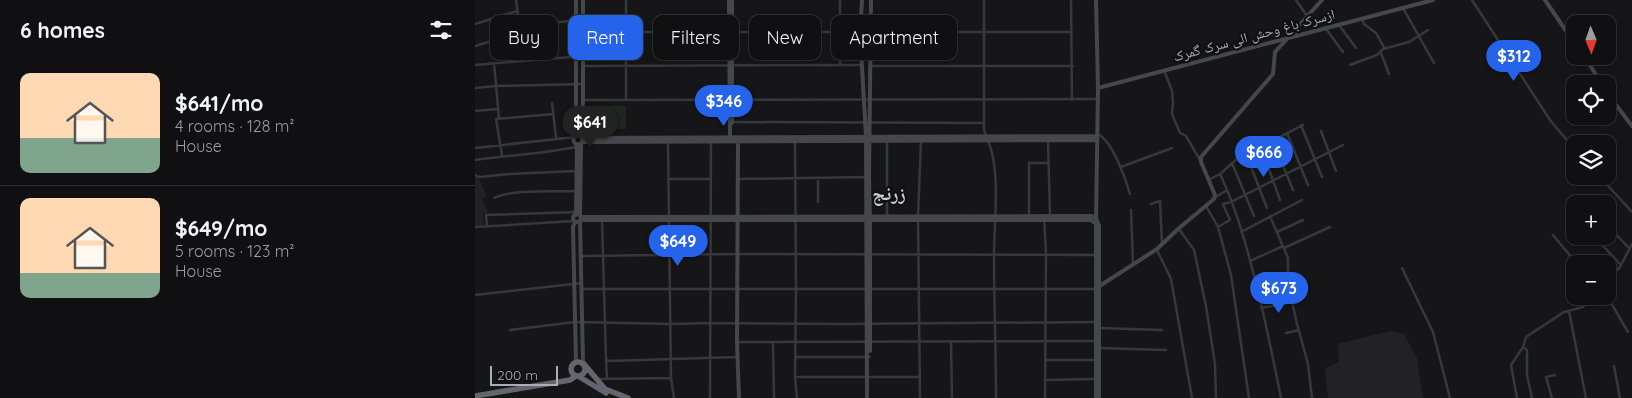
<!DOCTYPE html>
<html lang="en">
<head>
<meta charset="utf-8">
<style>
  :root { --surface:#101012; --page:#1e1e20; --text:#f1f3f6; --muted:#9c9d9f; --line:#303032; --accent:#2563eb }
  body { margin:0; font-family:Quicksand,"Noto Naskh Arabic",sans-serif; background:var(--page); color:var(--text); height:100vh; display:flex; flex-direction:column; font-size:19px; white-space:nowrap }
  * { box-sizing:border-box; margin:0 }
  p { font-size:16px; color:var(--muted) }
  .icon { flex:none; width:28px; height:28px; fill:none; stroke:currentColor; stroke-width:2; stroke-linecap:round; stroke-linejoin:round }
  .map { position:relative; flex:1; overflow:hidden }
  .side { display:flex; flex-direction:column; background:var(--surface); width:475px }
  .side>* { flex:none }
  .guide { position:absolute; left:15px; top:15px; width:475px; height:45px; display:flex; gap:10px }
  .needle { width:32px; rotate:178deg }
  .controls { position:absolute; left:1091px; top:15px; display:grid; gap:10px }
  .controls a { display:grid; place-items:center; width:50px; height:50px; border-radius:10px; background:var(--surface); box-shadow:0 2px 8px #0003,0 0 0 1px var(--line); font-size:25px }
  .scale { position:absolute; left:15px; bottom:12px; width:68px; box-sizing:border-box; padding-left:5px; border:2px solid #a8adb8; border-top:0; font-size:14px; line-height:18px; white-space:nowrap; color:#a8adb8; -webkit-text-stroke:4px #111113; paint-order:stroke }
  .price { position:absolute; translate:-50% -42px; padding:0 11px; border-radius:18px; background:var(--accent); color:#fff; font-size:16px; line-height:32px; filter:drop-shadow(0 1px 2px #0008) }
  .price::after { content:''; position:absolute; left:50%; top:30px; width:15px; height:11px; margin-left:-8px; background:inherit; clip-path:polygon(0 0,100% 0,50% 100%) }
  .price.on { background:#222; color:#fff }
  ul { padding:0; list-style:none }
  li { display:flex; align-items:center; gap:15px; height:125px; padding:0 20px }
  li+li { border-top:1px solid var(--line) }
  li span { display:grid; place-items:center; flex:none; width:140px; height:100px; border-radius:10px; color:#555 }
  li>.icon { margin-inline-start:auto }
  span .icon { width:60px; height:60px; fill:#fffc; stroke-width:1 }
  li b { font-size:21px }
  h2 { display:flex; justify-content:space-between; align-items:center; height:60px; padding:0 20px; font-size:21px }
  .chip { padding:0 18px; border-radius:10px; background:var(--surface); box-shadow:0 2px 8px #0003,0 0 0 1px var(--line); font-size:18px; line-height:45px }
  .chip.on { background:var(--accent); color:#fff }
  main { display:flex; flex:1; min-height:0 }
  .map>svg:first-child { display:block }
  .built { fill:#222225 }
  .park { fill:#1e261f }
  .lines { fill:none; stroke-linecap:round; stroke-linejoin:round }
  .street { stroke:#37383d; stroke-width:2.5 }
  .secondary { stroke:#45474d; stroke-width:4 }
  .highway { stroke:#63666e; stroke-width:5.5 }
  .labels { text-anchor:middle; dominant-baseline:central; stroke-width:4.5; stroke-linejoin:round; paint-order:stroke }
  .street-label { font-size:14px; fill:#a8adb8; stroke:#111113 }
  .district-label { font-size:19px; font-weight:bold; fill:#c9ccd4; stroke:#111113 }
</style>
</head>
<body>
<main>
<section class="side">
<h2>6 homes<svg class="icon" aria-label="filters" viewBox="0 0 24 24"><path d="M4 7h16M4 17h16"/><circle cx="9" cy="7" r="2"/><circle cx="15" cy="17" r="2"/></svg></h2>
<ul>
<li><span style="background:linear-gradient(#ffd9b3 65%,#7fa58c 0)"><svg class="icon" aria-label="home" viewBox="0 0 24 24"><path d="M3 11l9-7 9 7M6 9v11h12V9"/></svg></span><div><b>$641/mo</b><p>4 rooms · 128 m²</p><p>House</p></div></li>
<li><span style="background:linear-gradient(#ffd9b3 75%,#7fa58c 0)"><svg class="icon" aria-label="home" viewBox="0 0 24 24"><path d="M3 11l9-7 9 7M6 9v11h12V9"/></svg></span><div><b>$649/mo</b><p>5 rooms · 123 m²</p><p>House</p></div></li>
</ul>
</section>
<div class="map">
<svg width="1157" height="398" viewBox="0 0 1157 398">
  <rect width="100%" height="100%" fill="#161618"/>
  <path class="built" d="M0,176L3,177L12,196L7,199L13,213H8L9,225L0,226Z
    M915,331L929,334L942,358L948,398H853L850,368L864,362L863,344Z"/>
  <path class="park" d="M114,106H151V129H115Z"/>
  <g class="lines">
    <path class="street" d="M41,0L44,22C56,27 93,20 108,20
      M509,0V130L511,136
      M596,0L597,100
      M821,0L832,16
      M997,0L1075,120L1100,150
      M928,8L959,63
      M887,19L889,24L901,33L910,49
      M0,24L42,11
      M864,25L881,48
      M851,29L868,52
      M108,32H597
      M0,46L49,31L54,24
      M906,53L914,74
      M19,63L24,119
      M0,65L108,56
      M365,65V0
      M875,65L902,55L908,49L934,42L953,30
      M108,66L386,65
      M395,66H598
      M689,70L697,91L698,102L697,114L705,133L711,136L725,160
      M0,88L21,86L108,84
      M151,99V0
      M108,100L622,99
      M77,103L81,138
      M0,111L23,109
      M257,122L508,123
      M826,125L847,177
      M846,131L861,171
      M812,133L833,185
      M622,134C637,139 651,180 655,194
      M573,140L575,216
      M513,141C526,170 519,222 519,255C519,303 521,350 521,398
      M798,141L818,190
      M193,142L196,378L199,398
      M320,142L321,289L320,377L322,398
      M0,148L100,137
      M771,154L792,208
      M27,155L21,119L78,114
      M790,158L805,200
      M0,160C33,155 67,154 101,147
      M757,163L779,216
      M646,167L697,148
      M745,174C765,216 776,263 787,308C794,338 800,368 806,398
      M0,175L4,177L34,174L101,171
      M1124,176L1157,212
      M343,178V202
      M193,179H236
      M263,179L392,177
      M733,180L745,174L762,159L828,125
      M741,197L752,190
      M19,198C37,189 79,192 101,191
      M676,204L685,201L687,243
      M731,206L743,227L756,275L774,398
      M656,210L658,264
      M412,215V142
      M554,216V163H573
      M569,216L571,254L570,398
      M795,216L813,258V283L822,324L833,364L837,398
      M127,220L131,359L134,361L262,357
      M1132,225L1154,248
      M12,226L11,215L101,212
      M0,227L99,221
      M743,227L755,220L748,204L756,202L868,145
      M704,229L719,250L731,306L740,364L741,398
      M766,232L827,200
      M802,232L828,220
      M1078,235L1102,264
      M1119,236L1145,264
      M809,248L855,227
      M682,250L696,279L717,398
      M107,256L263,254L621,255
      M775,261L808,246
      M927,268L958,332L975,398
      M1132,279L1145,267L1157,244
      M107,289H621
      M0,295L107,283
      M1132,296L1153,332
      M786,308L818,302
      M1094,311L1111,398
      M624,328L687,330
      M35,330L100,322L196,324L235,323L367,324L621,322
      M811,333L824,330
      M262,342L621,341
      M476,342L477,398
      M298,344L299,398
      M1048,347L1052,350V375L1057,398
      M624,348L691,350
      M321,357H395
      M131,359L132,379
      M570,360H621
      M1139,366L1145,398
      M321,377H444
      M122,379L196,378
      M570,380L621,379
      M235,398L236,141
      M445,398L443,216L446,140
      M1042,398L1036,365L1048,347L1051,337L1089,312L1108,307L1118,296
      M1077,398L1071,377L1080,375"/>
    <path class="secondary" d="M101,0V136
      M254,0L255,138
      M257,0V123
      M387,0L385,33L391,136L392,398
      M1070,0L1100,44
      M822,36L820,30L847,0
      M1109,56L1127,84
      M623,88L958,0
      M1132,93L1157,126
      M98.5 140a4.5 4.5 0 1 1 9 0a4.5 4.5 0 1 1-9 0Z
      M106,137L108,100V0
      M107,138L622,136
      M263,140L262,342L264,398
      M107,142L622,140
      M98 218a4 4 0 1 1 8 0a4 4 0 1 1-8 0Z
      M101,215L102,144
      M105,216L106,143
      M106,217L617,216L621,218L624,226V398
      M106,220H616L621,224V398
      M621,220L623,88L621,0
      M105,221L108,363
      M100,222L98,227L101,362
      M623,287L682,249L703,229L739,199L740,195L726,162V157L798,74L800,52L811,40
      M395,351V219L394,177L396,0"/>
    <path class="highway" d="M96 369a7 7 0 1 1 14 0a7 7 0 1 1-14 0Z
      M109,364L130,389L153,398
      M103,376L131,393
      M0,396L95,380L101,376"/>
  </g>
  <g class="labels">
    <g class="street-label">
      <text transform="translate(779 35) rotate(-15)">ازسرک باغ وحش الی سرک گمرک</text>
    </g>
    <g class="district-label">
      <text x="414" y="193">زرنج</text>
    </g>
  </g>
</svg>
<div class="controls">
<a><svg class="needle" viewBox="-14 -14 28 28"><path d="M0-13l5 13h-10z" fill="#e53935"/><path d="M0 13l5-13h-10z" fill="#9c9d9f"/></svg></a>
<a><svg class="icon" aria-label="locate" viewBox="0 0 24 24"><circle cx="12" cy="12" r="6"/><path d="M12 2v4M12 18v4M2 12h4M18 12h4"/></svg></a>
<a><svg class="icon" aria-label="layers" viewBox="0 0 24 24"><path d="M12 4l9 5-9 5-9-5zM3 14l9 5 9-5"/></svg></a>
<a>+</a>
<a>−</a>
</div>
<div class="scale">200 m</div>
<b class="price" style="left:1039px;top:82px">$312</b>
<b class="price" style="left:249px;top:127px">$346</b>
<b class="price on" style="left:115px;top:148px">$641</b>
<b class="price" style="left:789px;top:178px">$666</b>
<b class="price" style="left:203px;top:267px">$649</b>
<b class="price" style="left:804px;top:314px">$673</b>
<div class="guide">
<a class="chip">Buy</a>
<a class="chip on">Rent</a>
<a class="chip">Filters</a>
<a class="chip">New</a>
<a class="chip">Apartment</a>
</div>
</div>
</main>
</body>
</html>
